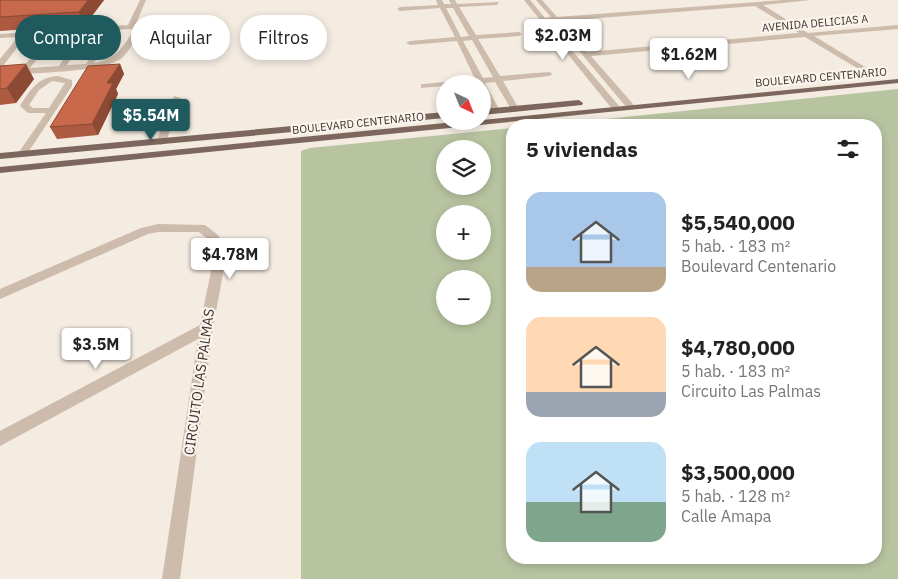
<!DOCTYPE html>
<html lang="es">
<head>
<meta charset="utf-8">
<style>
  :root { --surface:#fff; --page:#f2f2f2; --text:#222; --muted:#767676; --accent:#1f5a5e }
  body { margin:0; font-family:"IBM Plex Sans",sans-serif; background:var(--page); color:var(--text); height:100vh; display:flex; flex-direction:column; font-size:19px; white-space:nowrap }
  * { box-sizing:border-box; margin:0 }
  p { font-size:16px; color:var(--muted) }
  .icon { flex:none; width:28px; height:28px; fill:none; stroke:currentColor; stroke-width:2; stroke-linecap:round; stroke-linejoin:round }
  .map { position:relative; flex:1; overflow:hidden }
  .panel { position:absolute; left:506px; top:119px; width:376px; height:445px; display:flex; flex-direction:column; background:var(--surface); border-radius:20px; box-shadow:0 2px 8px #0003 }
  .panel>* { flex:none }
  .hud { position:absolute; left:15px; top:15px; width:416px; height:45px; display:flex; gap:10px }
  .needle { width:32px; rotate:137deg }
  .tools { position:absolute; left:436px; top:75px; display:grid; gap:10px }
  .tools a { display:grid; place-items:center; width:55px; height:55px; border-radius:50%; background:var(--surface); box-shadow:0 2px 8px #0003; font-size:25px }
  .price { position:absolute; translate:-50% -42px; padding:0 11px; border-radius:5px; background:#fff; color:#222; font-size:16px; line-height:32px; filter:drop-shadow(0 1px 2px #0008) }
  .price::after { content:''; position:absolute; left:50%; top:30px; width:15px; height:11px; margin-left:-8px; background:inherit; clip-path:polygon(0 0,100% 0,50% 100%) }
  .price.active { background:var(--accent); color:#fff }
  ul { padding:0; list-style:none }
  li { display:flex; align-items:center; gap:15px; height:125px; padding:0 20px }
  li span { display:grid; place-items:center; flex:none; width:140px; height:100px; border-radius:15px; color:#555 }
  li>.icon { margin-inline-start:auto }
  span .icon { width:60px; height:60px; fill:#fffc; stroke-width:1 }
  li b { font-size:21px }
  h2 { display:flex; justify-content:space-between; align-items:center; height:60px; padding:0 20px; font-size:21px }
  .chip { padding:0 18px; border-radius:22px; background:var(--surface); box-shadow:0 2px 8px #0003; font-size:18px; line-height:45px }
  .chip.active { background:var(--accent); color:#fff }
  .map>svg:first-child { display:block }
  .green { fill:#b8c4a0; fill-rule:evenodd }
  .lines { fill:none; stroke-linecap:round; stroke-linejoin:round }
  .minor { fill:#cdbbac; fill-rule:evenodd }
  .major { fill:#7d675c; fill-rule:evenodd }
  .wall { fill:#ac5a40 }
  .shaded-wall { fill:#8c4a34 }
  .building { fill:#c8694b; stroke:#8c4a34 }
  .labels { text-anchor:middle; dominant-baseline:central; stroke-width:4.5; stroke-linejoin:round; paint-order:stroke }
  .far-street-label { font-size:11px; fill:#3b302b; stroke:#fbf5ee }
  .street-label { font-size:14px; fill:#3b302b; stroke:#fbf5ee }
</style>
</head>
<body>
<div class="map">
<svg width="898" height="579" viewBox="0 0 898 579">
  <rect width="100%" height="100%" fill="#f4ebe1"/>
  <path class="green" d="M898,89V579H301V151L310,148L512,128V558H876V125H547ZM445,149H482V186H445ZM445,214H482V251H445ZM445,279H482V316H445Z"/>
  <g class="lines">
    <path class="minor" d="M140,0H146L135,26L141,29C136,38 130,51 122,58C104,73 26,73 0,75V71L22,69L48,35L26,36L3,66H0V59L18,37L0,38V34L128,25ZM131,29L134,30C121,49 118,58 94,63L115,30ZM108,31L86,64L67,65L87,32ZM80,33L59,66L30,68L56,34Z
      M436,0H442L444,4H451L449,0H455L457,4L499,2L497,5L459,7L476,35L519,32L522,34L519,36L478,39L500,76L549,72L553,74L549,76L503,81L519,109L515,112L511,109L495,82L485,83L500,111L496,114C487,109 482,94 482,84H445V86L421,88V84H424L475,79L457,41L410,45L406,43L410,41L455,37L440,8L400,11L397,9L400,7L438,5ZM446,8H453L469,36L461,37ZM472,40L493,77L483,78L463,41Z
      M524,0H530L545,18L551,17L536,0H542L557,17L783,0H811L763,5L808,33L898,25V29L814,36L875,73L876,75L872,77L805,37L591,56L633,104L634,106L630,109L627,108L554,21L548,22L619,106L620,108L616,111L613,110ZM755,6L799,33L587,52L560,21Z
      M58,76L72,80V86L25,157H19L17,155L46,113H28L20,106C30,90 38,77 58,76ZM52,81L65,83L49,108H33L29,105L39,90Z
      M174,96L181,98L166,142L161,145L158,144L156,142Z
      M158,224L205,225L218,235L227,252L213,328L180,579H162L198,339L0,446V431L200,325L215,252L210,241L199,232H158L148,234L0,299V289L141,228Z"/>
    <path class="major" d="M898,79V83L0,173V167L465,121H482V120Z
      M579,100L583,103L582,105L482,115V109Z
      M445,112V118L0,159V153Z"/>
  </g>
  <path class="wall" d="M0,0H104L85,25L0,31Z
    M120,64L124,74L116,89L118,94L98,135L57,139L50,127Z
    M0,66L34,79L16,103L0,105Z"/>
  <path class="shaded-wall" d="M88,0H104L85,25L79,12Z
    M26,64L34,79L16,103L7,88Z
    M120,64L124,74L116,89L118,94L98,135L92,124L107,83Z"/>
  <path class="building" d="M0,0H88L79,12L0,17Z
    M26,64L7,88L0,89V66Z
    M120,64L107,83H113L92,124L50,127L88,66Z"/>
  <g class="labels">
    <g class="far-street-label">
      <text transform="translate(815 23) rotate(-5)">AVENIDA DELICIAS A</text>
      <text transform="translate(821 77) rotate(-5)">BOULEVARD CENTENARIO</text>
      <text transform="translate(358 123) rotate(-6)">BOULEVARD CENTENARIO</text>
    </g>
    <g class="street-label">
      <text transform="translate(199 382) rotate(-82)">CIRCUITO LAS PALMAS</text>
    </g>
  </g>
</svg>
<div class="tools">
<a><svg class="needle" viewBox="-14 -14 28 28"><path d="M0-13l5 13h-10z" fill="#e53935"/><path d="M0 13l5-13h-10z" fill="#767676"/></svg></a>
<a><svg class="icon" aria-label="layers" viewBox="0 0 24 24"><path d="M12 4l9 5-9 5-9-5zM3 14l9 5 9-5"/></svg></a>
<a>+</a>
<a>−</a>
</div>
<b class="price" style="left:563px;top:61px">$2.03M</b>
<b class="price" style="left:689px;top:80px">$1.62M</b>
<b class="price active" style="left:151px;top:141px">$5.54M</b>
<b class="price" style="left:230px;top:280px">$4.78M</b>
<b class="price" style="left:96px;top:370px">$3.5M</b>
<div class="hud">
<a class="chip active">Comprar</a>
<a class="chip">Alquilar</a>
<a class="chip">Filtros</a>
</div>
<section class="panel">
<h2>5 viviendas<svg class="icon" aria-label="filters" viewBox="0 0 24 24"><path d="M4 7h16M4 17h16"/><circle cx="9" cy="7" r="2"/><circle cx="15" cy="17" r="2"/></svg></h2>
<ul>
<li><span style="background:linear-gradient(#a9c7e8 75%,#b9a48a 0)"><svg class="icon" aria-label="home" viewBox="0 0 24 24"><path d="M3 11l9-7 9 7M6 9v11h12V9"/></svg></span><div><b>$5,540,000</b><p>5 hab. · 183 m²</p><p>Boulevard Centenario</p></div></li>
<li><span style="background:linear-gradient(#ffd9b3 75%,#9aa5b1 0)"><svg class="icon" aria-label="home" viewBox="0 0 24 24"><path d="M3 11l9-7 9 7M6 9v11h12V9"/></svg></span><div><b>$4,780,000</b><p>5 hab. · 183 m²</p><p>Circuito Las Palmas</p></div></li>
<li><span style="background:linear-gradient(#bfe0f5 60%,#7fa58c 0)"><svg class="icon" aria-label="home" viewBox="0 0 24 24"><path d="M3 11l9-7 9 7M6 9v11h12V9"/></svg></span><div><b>$3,500,000</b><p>5 hab. · 128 m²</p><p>Calle Amapa</p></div></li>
</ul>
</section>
</div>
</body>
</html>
